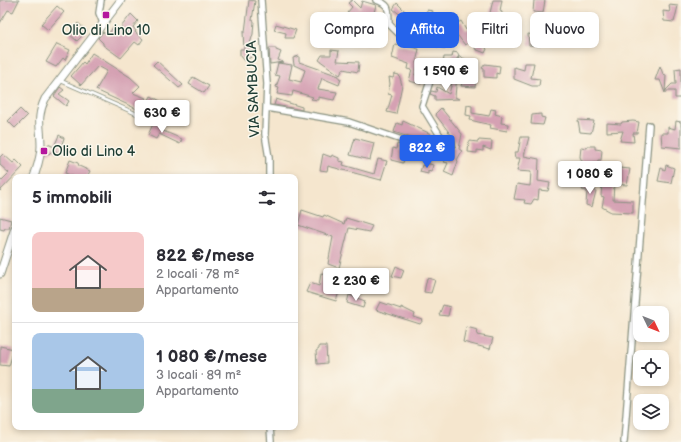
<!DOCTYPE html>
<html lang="it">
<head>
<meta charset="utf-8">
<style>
  :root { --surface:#fff; --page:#f2f2f3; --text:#2b2b33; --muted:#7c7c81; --line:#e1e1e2; --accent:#2563eb }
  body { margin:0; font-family:"Balsamiq Sans",sans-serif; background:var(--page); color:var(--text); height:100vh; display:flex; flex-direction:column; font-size:15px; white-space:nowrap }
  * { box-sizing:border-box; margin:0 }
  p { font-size:13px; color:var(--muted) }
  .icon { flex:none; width:22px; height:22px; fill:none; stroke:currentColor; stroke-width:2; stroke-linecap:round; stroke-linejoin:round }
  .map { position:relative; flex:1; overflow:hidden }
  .details { position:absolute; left:12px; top:174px; width:286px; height:256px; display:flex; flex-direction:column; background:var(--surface); border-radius:8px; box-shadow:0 2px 6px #0003 }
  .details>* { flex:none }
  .banner { position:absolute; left:310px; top:12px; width:311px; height:36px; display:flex; gap:8px }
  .needle { width:26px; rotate:133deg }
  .buttons { position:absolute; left:633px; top:306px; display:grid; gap:8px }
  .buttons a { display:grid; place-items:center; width:36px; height:36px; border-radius:8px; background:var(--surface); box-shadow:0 2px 6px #0003; font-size:20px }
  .price { position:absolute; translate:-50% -34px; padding:0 9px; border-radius:4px; background:#fff; color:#222; font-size:13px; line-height:26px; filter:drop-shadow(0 1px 2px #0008) }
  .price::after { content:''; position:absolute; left:50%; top:24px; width:12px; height:9px; margin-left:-6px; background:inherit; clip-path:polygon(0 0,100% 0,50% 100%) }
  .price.current { background:var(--accent); color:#fff }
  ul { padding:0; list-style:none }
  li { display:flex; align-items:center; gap:12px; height:100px; padding:0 20px }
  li+li { border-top:1px solid var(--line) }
  li span { display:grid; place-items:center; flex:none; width:112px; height:80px; border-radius:8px; color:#555 }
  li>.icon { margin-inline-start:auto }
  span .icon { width:48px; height:48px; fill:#fffc; stroke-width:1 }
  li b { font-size:17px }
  h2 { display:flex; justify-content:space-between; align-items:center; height:48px; padding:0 20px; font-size:17px }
  .pill { padding:0 14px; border-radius:8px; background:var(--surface); box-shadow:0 2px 6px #0003; font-size:14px; line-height:36px }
  .pill.current { background:var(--accent); color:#fff }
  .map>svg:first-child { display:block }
  .building { fill:#d5a1b3 }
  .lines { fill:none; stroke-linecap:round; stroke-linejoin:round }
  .service-casing { stroke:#8a9281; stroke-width:4.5 }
  .minor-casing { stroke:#8a9281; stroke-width:8 }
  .tertiary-casing { stroke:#8a9281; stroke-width:9 }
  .service { stroke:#fff; stroke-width:2.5 }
  .minor { stroke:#fff; stroke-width:5.5 }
  .tertiary { stroke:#fff; stroke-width:7 }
  .poi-dot { fill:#b5179e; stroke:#fbf7ec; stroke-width:1.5 }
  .labels { text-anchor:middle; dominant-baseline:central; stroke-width:3; stroke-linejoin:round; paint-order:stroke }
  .poi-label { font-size:14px; fill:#1f3d34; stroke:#fbf7ec }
  .street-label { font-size:14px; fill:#1f3d34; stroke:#fbf7ec }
</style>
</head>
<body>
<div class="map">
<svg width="681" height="442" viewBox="0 0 681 442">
  <rect width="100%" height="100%" fill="#fbf7ec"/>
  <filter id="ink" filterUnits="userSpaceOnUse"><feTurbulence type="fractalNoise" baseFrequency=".025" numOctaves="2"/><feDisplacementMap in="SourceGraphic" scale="8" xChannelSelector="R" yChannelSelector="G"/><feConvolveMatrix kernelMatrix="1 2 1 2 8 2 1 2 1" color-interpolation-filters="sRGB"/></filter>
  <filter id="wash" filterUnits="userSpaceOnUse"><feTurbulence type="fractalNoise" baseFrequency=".012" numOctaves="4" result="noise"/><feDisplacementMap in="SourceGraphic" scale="16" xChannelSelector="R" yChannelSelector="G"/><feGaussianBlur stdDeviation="0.9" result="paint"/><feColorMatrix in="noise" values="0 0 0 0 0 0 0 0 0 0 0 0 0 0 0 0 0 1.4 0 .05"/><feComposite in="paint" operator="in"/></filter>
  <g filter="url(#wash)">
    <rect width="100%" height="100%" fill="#f5e6ce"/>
    <g id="blocks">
      <path class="building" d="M0,0H19L13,12L8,10L0,23Z
        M249,0L255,1L252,20L254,21L253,34L249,47L253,52L251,57L245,61L240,55V49H244L243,32H245Z
        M352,0L360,8L362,1L376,5L368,35H370L368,45L349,40L351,31H345L351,14L347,13L352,7L348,3Z
        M493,0H502L500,11L502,12L501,24L498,33L486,31L492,15L490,13Z
        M534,0H545L543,13L533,12Z
        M397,3L414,20L409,24L405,20L397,26L396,25L402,16L393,9Z
        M669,5L678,6L674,22L664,21L663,11L670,12Z
        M57,6L64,12L48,30L41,24Z
        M427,10L433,11L430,18L444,22L441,30L420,25L422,17L426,18Z
        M131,14L138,21L133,27L136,31L135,32L143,39L139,45L135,42L121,58L103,45V43L98,38L103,32L108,35L113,27L118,31Z
        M481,20L484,33L482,42L485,43L484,46L487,49L485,53L475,49Z
        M461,21L466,30L470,28L477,37L465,45L451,27Z
        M78,23L87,31L77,41L69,34Z
        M276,24L296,30L293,38H285L286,33L274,30Z
        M528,34L542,36L540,46L529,45Z
        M57,44L70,50L65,60L63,58L56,67L46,62Z
        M395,44L419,49L416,63L418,65L415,75L423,76L421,84L409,81L412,70L408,69L409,64L392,58Z
        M269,48H276V50L281,52L278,60L283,62L270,64Z
        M331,50L339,51L337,61L359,62L358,72L343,69L340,75L319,60L322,55H331Z
        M453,52L458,53V55L466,60L457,65L459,56L446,74L442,72L444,57H452Z
        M92,53L130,77L140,86L133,93L146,98L139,110L96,90L107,71L98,66L81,85L71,76L83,62L85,64Z
        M299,56V62L339,76V78L341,79L339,85L322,78L318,89L337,92L334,100L318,97V100L311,99L313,97L293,91L292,96L277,94L279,88L276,87L280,76L275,75L278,63L292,65L289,79L301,82L305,70L294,65L293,58Z
        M157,61L183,85L179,88L153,65Z
        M469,62L471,69L475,70L472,80H476L475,87L461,86Z
        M525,63H534L531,78L540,79L539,86H532L514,79V67L524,70Z
        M485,64L500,66L499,74L496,73V78L484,77V69L482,68Z
        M660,66L663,74L666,75L665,93L660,80H655Z
        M681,68V98H675V91H665L672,84H676L675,69Z
        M395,74L399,75L402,85L396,114L387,112L392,95L388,94L390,84L389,77L393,78Z
        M454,75H457L455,97L459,99L435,100V96L430,94L431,91L436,92L437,87L449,94Z
        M193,77L209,86L204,93L189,84Z
        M60,87L64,90L59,94L69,101L66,106L54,96Z
        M151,96L170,106L167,112L148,102Z
        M276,99L302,107V110L274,105Z
        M467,105L472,106V113L489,116L491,109L496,110L495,114L502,116L501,123L508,124L507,131L490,128L491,125L470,120L471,116L466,115Z
        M441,108L462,134L459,149L462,151L457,160L458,161L453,176L444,172L448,163L444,162L446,157L449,158L451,147H456L455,140L435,114Z
        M20,109L27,116L15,128L8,121Z
        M541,114V117L545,118L543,125L531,124L532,115Z
        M578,120L594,121L591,133L580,132Z
        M403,121L431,134L430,136L434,138L432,145L394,132L397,123L402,125Z
        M633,121L639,122L637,133H633L634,142L620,141L623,131L607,132V123L621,124L622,122Z
        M676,121L681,122V148L662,146L661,133H668V127L675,129Z
        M154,122L162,127L161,130L182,139L180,144L159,134L156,139L148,135Z
        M59,135L64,138L59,153L53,150L49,154L46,152L48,144L54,147Z
        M521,137H529L524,156L539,159L538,181L550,183L548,191L539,190L538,200L534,199L531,204L524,203L525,200L514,199L517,184L530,186L531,172L517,171L520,158H515L514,152H518Z
        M355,138L374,143L370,160L350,155Z
        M479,140L492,141L491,150L483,147V151L477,150V153L468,152L469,141L478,142Z
        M397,144L401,145L400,150L406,151L403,163L391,160L393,148L396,149Z
        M588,146H595V149L602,150L601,160H598L597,163H583L580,157L581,147L587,148Z
        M3,154L13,163L16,160L23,167L0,191V179L2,180L9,173L0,165V157Z
        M323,154L331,157L332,155L339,158V161L344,162L343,165L374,174L378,159L387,161L381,180L328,166L327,171L320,170Z
        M70,160L78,163L79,166L90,171L87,177H75L65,173Z
        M426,163L433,165L431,172L428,171V174L420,172L422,165L426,166Z
        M666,165L674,168L671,183L658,181L661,168L665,170Z
        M620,168L630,169L627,185L614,184L613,200L633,201V213L611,212L602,207L604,197L601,196L602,184L608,186L609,169L619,171Z
        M586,184L596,191L592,207L586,205L587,191L582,190Z
        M302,210L323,217L324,215L344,224L346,218L372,226L369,232L349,228L339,268L328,264L333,237L298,225Z
        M0,217L11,220L9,228H5L4,230L0,229Z
        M396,266L404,270L401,278L392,276Z
        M321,273L333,276L328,288L339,292L336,301L306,292L310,283L319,286Z
        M427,278L435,280L431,293L424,292Z
        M349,295L365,301L363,308L347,303Z
        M380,302L401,309V307L415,314L414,317L423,320L420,324L376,310Z
        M443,305L450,307L448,316L439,315Z
        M466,327L478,330L477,335L493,338L490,349L463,342Z
        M0,346L14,349L9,366L0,365Z
        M319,346H326L327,363L317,364L316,351L319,349Z"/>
    </g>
  </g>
  <g filter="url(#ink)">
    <use href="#blocks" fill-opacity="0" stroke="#8a9281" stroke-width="1"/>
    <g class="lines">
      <g class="service-casing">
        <path id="service" d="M61,81L137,114"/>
      </g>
      <g class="minor-casing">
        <path id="minor" d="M101,0L99,13L103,23
          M261,0L267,84L265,134L269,158V177
          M376,0C391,5 388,9 389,24L400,35L446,45
          M267,108L349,122L443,154L446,152L447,147L422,106L432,75
          M270,427L271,442
          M624,442L649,125"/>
      </g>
      <g class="tertiary-casing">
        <path id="tertiary" d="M34,177C37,167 41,157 41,146C41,127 36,118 45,99L121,0
          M0,274L15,228"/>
      </g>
      <use href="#service" class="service"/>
      <use href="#minor" class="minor"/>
      <use href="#tertiary" class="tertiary"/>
    </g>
  </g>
  <g class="poi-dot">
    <rect x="102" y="11" width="8" height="8" rx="2"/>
    <rect x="40" y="147" width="8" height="8" rx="2"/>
  </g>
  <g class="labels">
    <g class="poi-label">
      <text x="106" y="30">Olio di Lino 10</text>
      <text x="52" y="151" text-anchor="start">Olio di Lino 4</text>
    </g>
    <g class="street-label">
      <text transform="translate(253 89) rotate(-92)">VIA SAMBUCIA</text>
    </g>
  </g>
</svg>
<div class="buttons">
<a><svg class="needle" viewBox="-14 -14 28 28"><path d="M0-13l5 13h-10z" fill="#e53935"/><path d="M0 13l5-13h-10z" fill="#7c7c81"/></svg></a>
<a><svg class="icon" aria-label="locate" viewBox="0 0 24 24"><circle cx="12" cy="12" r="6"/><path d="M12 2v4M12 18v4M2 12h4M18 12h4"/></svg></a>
<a><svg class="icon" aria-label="layers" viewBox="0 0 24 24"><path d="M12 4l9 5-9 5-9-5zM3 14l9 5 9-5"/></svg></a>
</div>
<b class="price" style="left:446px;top:92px">1 590 €</b>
<b class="price" style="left:162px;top:134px">630 €</b>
<b class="price current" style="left:427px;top:169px">822 €</b>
<b class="price" style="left:590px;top:195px">1 080 €</b>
<b class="price" style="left:356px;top:302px">2 230 €</b>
<div class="banner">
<a class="pill">Compra</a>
<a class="pill current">Affitta</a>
<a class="pill">Filtri</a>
<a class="pill">Nuovo</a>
</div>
<section class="details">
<h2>5 immobili<svg class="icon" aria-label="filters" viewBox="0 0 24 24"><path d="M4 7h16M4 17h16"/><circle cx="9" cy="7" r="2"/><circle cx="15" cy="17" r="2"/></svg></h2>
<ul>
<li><span style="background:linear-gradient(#f6c9c9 70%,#b9a48a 0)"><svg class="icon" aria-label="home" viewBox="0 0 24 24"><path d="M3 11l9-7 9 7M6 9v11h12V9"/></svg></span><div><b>822 €/mese</b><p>2 locali · 78 m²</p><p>Appartamento</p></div></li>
<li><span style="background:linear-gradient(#a9c7e8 70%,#7fa58c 0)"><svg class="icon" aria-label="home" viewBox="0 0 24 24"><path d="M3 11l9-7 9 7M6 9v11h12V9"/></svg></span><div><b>1 080 €/mese</b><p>3 locali · 89 m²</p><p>Appartamento</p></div></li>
</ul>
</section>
</div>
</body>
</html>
